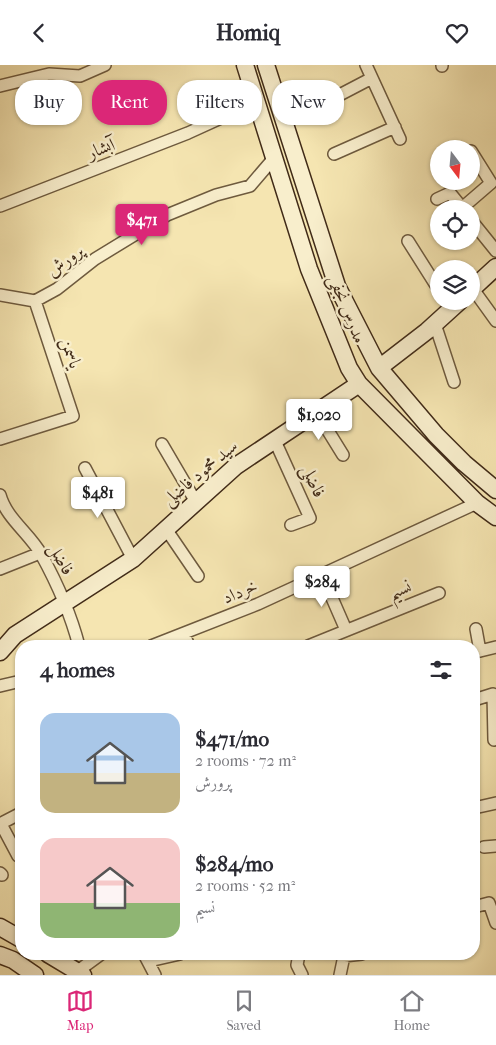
<!DOCTYPE html>
<html lang="en">
<head>
<meta charset="utf-8">
<style>
  :root { --surface:#fff; --page:#f2f2f3; --text:#2b2b33; --muted:#7c7c81; --line:#e1e1e2; --accent:#db2777 }
  body { margin:0; font-family:"IM FELL French Canon",Amiri,serif; background:var(--page); color:var(--text); height:100vh; display:flex; flex-direction:column; font-size:19px; white-space:nowrap }
  * { box-sizing:border-box; margin:0 }
  p { font-size:16px; color:var(--muted) }
  .icon { flex:none; width:28px; height:28px; fill:none; stroke:currentColor; stroke-width:2; stroke-linecap:round; stroke-linejoin:round }
  .map { position:relative; flex:1; overflow:hidden }
  .drawer { position:absolute; left:15px; top:575px; width:465px; height:320px; display:flex; flex-direction:column; background:var(--surface); border-radius:20px; box-shadow:0 1px 4px #0004 }
  .drawer>* { flex:none }
  .banner { position:absolute; left:15px; top:15px; width:466px; height:45px; display:flex; gap:10px }
  .needle { width:32px; rotate:164deg }
  .controls { position:absolute; left:430px; top:75px; display:grid; gap:10px }
  .controls a { display:grid; place-items:center; width:50px; height:50px; border-radius:50%; background:var(--surface); box-shadow:0 1px 4px #0004; font-size:25px }
  .price { position:absolute; translate:-50% -42px; padding:0 11px; border-radius:5px; background:#fff; color:#222; font-size:16px; line-height:32px; filter:drop-shadow(0 1px 2px #0008) }
  .price::after { content:''; position:absolute; left:50%; top:30px; width:15px; height:11px; margin-left:-8px; background:inherit; clip-path:polygon(0 0,100% 0,50% 100%) }
  .price.on { background:var(--accent); color:#fff }
  ul { padding:0; list-style:none }
  li { display:flex; align-items:center; gap:15px; height:125px; padding:0 25px }
  li span { display:grid; place-items:center; flex:none; width:140px; height:100px; border-radius:15px; color:#555 }
  li>.icon { margin-inline-start:auto }
  span .icon { width:60px; height:60px; fill:#fffc; stroke-width:1 }
  li b { font-size:21px }
  h2 { display:flex; justify-content:space-between; align-items:center; height:60px; padding:0 25px; font-size:21px }
  .chip { padding:0 18px; border-radius:20px; background:var(--surface); box-shadow:0 1px 4px #0004; font-size:18px; line-height:45px }
  .chip.on { background:var(--accent); color:#fff }
  header { display:flex; justify-content:space-between; align-items:center; height:65px; padding:0 25px; background:var(--surface); font-size:22px; font-weight:800 }
  .menu { display:flex; justify-content:space-around; align-items:center; height:70px; border-top:1px solid var(--line); background:var(--surface); font-size:14px; color:var(--muted) }
  .menu a { display:grid; justify-items:center; gap:2px }
  .menu .on { color:var(--accent) }
  .map>svg:first-child { display:block }
  .lines { fill:none; stroke-linecap:round; stroke-linejoin:round }
  .street-casing { stroke:#6e5a3e; stroke-width:14 }
  .secondary-casing { stroke:#412b18; stroke-width:19 }
  .street { stroke:#f8eecc; stroke-width:11 }
  .secondary { stroke:#f8eecc; stroke-width:16 }
  .labels { text-anchor:middle; dominant-baseline:central; stroke-width:5; stroke-linejoin:round; paint-order:stroke }
  .street-label { font-size:18px; fill:#412b18; stroke:#f8eecc }
</style>
</head>
<body>
<header><svg class="icon" aria-label="back" viewBox="0 0 24 24"><path d="M15 5l-7 7 7 7"/></svg>Homiq<svg class="icon" aria-label="heart" viewBox="0 0 24 24"><path d="M12 20l-8-8c-3-5 5-10 8-4 3-6 11-1 8 4z"/></svg></header>
<div class="map">
<svg width="496" height="910" viewBox="0 0 496 910">
  <rect width="100%" height="100%" fill="#f5e5b1"/>
  <filter id="stains"><feTurbulence type="fractalNoise" baseFrequency=".004" numOctaves="4"/><feColorMatrix values="0 0 0 0 .2 0 0 0 0 .09 0 0 0 0 .02 0 0 0 .5 -.17"/></filter>
  <radialGradient id="worn" r=".72"><stop offset=".6" stop-color="#630" stop-opacity="0"/><stop offset="1" stop-color="#630" stop-opacity=".3"/></radialGradient>
  <g class="lines">
    <g class="street-casing">
      <path id="street" d="M366,0L400,74
        M442,0V1
        M0,21L49,9L80,11L105,0
        M305,48L372,13
        M334,89L395,62
        M437,134L450,128L463,144
        M0,141L188,68L256,37
        M462,143L491,118L471,86
        M471,155L496,186
        M408,176L439,225
        M473,224L496,256
        M0,230L35,236L57,224L95,194L167,150L216,130L250,121L274,93
        M435,259L454,317
        M317,348L343,390
        M0,374L73,351L35,236
        M275,376L310,453L291,460
        M162,379L196,437
        M85,403L133,494
        M0,430C6,453 30,469 41,489C57,518 71,550 79,581
        M166,464L198,511
        M0,504L40,488
        M322,510L346,565
        M476,564L480,586L496,582
        M184,569L189,581
        M151,581L258,539L477,438
        M308,581L439,528
        M0,621L21,616
        M474,635L493,629L494,675L496,674
        M474,743L496,738
        M0,759L21,748
        M1,759L18,791
        M484,782L496,781
        M0,808L2,810
        M474,842L489,838L496,858
        M144,889L155,910
        M299,889L297,900L302,910
        M149,896L180,889
        M78,906L101,889
        M340,910L344,891L362,889"/>
    </g>
    <g class="secondary-casing">
      <path id="secondary" d="M245,0L309,204L349,303L359,319L477,438L496,452
        M266,0L337,221L379,303L436,370L464,398L496,425
        M471,225L496,202
        M379,303L427,266L460,236
        M0,587L15,570L133,494L236,401L359,319
        M0,862L21,874
        M48,889L83,910
        M0,890L13,895L35,910"/>
    </g>
    <use href="#street" class="street"/>
    <use href="#secondary" class="secondary"/>
  </g>
  <g class="labels">
    <g class="street-label">
      <text transform="translate(101 84) rotate(-21)">آبشار</text>
      <text transform="translate(65 196) rotate(-37)">پرورش</text>
      <text transform="translate(347 244) rotate(68)">مدرس نجفی</text>
      <text transform="translate(71 288) rotate(72)">یاسمن</text>
      <text transform="translate(200 408) rotate(-40)">سید محمود فاضلی</text>
      <text transform="translate(313 416) rotate(65)">فاضلی</text>
      <text transform="translate(61 494) rotate(61)">فاضل</text>
      <text transform="translate(400 525) rotate(-21)">نسیم</text>
      <text transform="translate(240 527) rotate(-23)">خرداد</text>
    </g>
  </g>
  <rect width="100%" height="100%" filter="url(#stains)"/>
  <rect width="100%" height="100%" fill="url(#worn)"/>
</svg>
<div class="controls">
<a><svg class="needle" viewBox="-14 -14 28 28"><path d="M0-13l5 13h-10z" fill="#e53935"/><path d="M0 13l5-13h-10z" fill="#7c7c81"/></svg></a>
<a><svg class="icon" aria-label="locate" viewBox="0 0 24 24"><circle cx="12" cy="12" r="6"/><path d="M12 2v4M12 18v4M2 12h4M18 12h4"/></svg></a>
<a><svg class="icon" aria-label="layers" viewBox="0 0 24 24"><path d="M12 4l9 5-9 5-9-5zM3 14l9 5 9-5"/></svg></a>
</div>
<b class="price on" style="left:142px;top:181px">$471</b>
<b class="price" style="left:319px;top:376px">$1,020</b>
<b class="price" style="left:98px;top:454px">$481</b>
<b class="price" style="left:322px;top:543px">$284</b>
<div class="banner">
<a class="chip">Buy</a>
<a class="chip on">Rent</a>
<a class="chip">Filters</a>
<a class="chip">New</a>
</div>
<section class="drawer">
<h2>4 homes<svg class="icon" aria-label="filters" viewBox="0 0 24 24"><path d="M4 7h16M4 17h16"/><circle cx="9" cy="7" r="2"/><circle cx="15" cy="17" r="2"/></svg></h2>
<ul>
<li><span style="background:linear-gradient(#a9c7e8 60%,#c2b280 0)"><svg class="icon" aria-label="home" viewBox="0 0 24 24"><path d="M3 11l9-7 9 7M6 9v11h12V9"/></svg></span><div><b>$471/mo</b><p>2 rooms · 72 m²</p><p>پرورش</p></div></li>
<li><span style="background:linear-gradient(#f6c9c9 65%,#8fb573 0)"><svg class="icon" aria-label="home" viewBox="0 0 24 24"><path d="M3 11l9-7 9 7M6 9v11h12V9"/></svg></span><div><b>$284/mo</b><p>2 rooms · 52 m²</p><p>نسیم</p></div></li>
</ul>
</section>
</div>
<nav class="menu">
<a class="on"><svg class="icon" aria-label="map" viewBox="0 0 24 24"><path d="M3 6l6-2 6 2 6-2v14l-6 2-6-2-6 2zM9 4v14M15 6v14"/></svg>Map</a>
<a><svg class="icon" aria-label="saved" viewBox="0 0 24 24"><path d="M7 4h10v16l-5-4-5 4z"/></svg>Saved</a>
<a><svg class="icon" aria-label="home" viewBox="0 0 24 24"><path d="M3 11l9-7 9 7M6 9v11h12V9"/></svg>Home</a>
</nav>
</body>
</html>
